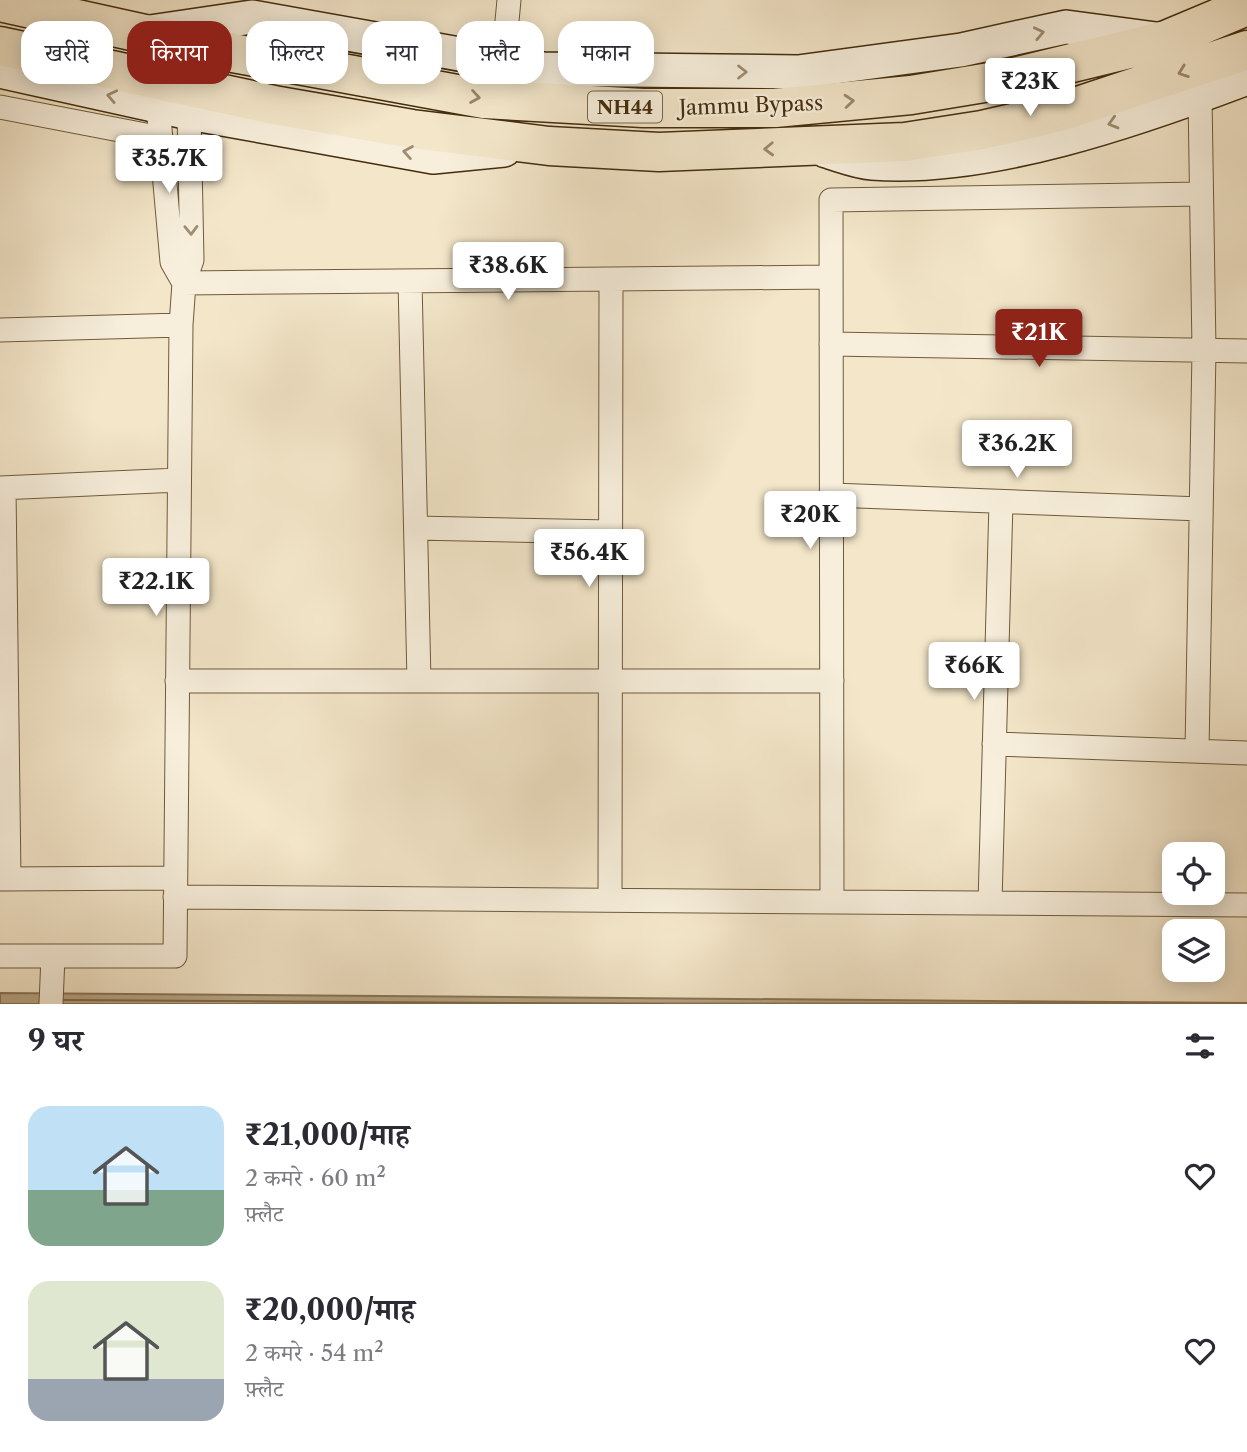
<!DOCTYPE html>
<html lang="hi">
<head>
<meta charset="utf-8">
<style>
  :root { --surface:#fff; --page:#f7f7f7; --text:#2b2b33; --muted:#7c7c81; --accent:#8f2418 }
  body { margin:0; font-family:"Libre Caslon Text","Noto Serif Devanagari",serif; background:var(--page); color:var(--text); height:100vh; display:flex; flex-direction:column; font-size:26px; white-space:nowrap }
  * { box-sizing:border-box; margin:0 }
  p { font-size:23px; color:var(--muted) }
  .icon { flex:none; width:38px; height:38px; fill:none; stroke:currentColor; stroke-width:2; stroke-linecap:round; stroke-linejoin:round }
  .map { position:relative; height:1004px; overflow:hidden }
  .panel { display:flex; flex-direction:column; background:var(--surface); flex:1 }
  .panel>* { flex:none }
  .top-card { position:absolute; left:21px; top:21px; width:700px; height:63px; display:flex; gap:14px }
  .fabs { position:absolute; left:1162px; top:842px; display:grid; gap:14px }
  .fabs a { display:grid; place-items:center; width:63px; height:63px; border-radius:14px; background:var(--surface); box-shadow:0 4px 18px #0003; font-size:35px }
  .price { position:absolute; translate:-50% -60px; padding:0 16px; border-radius:7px; background:#fff; color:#222; font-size:23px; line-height:46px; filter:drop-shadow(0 2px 4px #0008) }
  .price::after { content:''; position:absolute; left:50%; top:42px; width:21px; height:16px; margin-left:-10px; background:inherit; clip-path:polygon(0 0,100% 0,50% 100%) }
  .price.current { background:var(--accent); color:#fff }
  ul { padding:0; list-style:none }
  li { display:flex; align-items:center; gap:21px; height:175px; padding:0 28px }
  li span { display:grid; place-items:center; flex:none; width:196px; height:140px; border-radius:21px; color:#555 }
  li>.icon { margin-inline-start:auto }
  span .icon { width:84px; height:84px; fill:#fffc; stroke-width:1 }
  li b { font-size:30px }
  h2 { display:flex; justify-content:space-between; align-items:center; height:84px; padding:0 28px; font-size:30px }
  .chip { padding:0 24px; border-radius:21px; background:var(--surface); box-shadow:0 4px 18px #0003; font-size:24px; line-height:63px }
  .chip.current { background:var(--accent); color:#fff }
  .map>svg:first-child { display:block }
  .water { fill:#b8a789; stroke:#8a7657; stroke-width:2 }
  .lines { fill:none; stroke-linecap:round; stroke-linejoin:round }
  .shore { stroke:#7e6a4a; stroke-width:2 }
  .street-casing { stroke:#705a3b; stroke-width:25 }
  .secondary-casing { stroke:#442c0c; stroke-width:36 }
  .highway-casing { stroke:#442c0c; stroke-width:41 }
  .street { stroke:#f7efdc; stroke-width:23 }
  .secondary { stroke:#f7efdc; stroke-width:33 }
  .highway { stroke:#f3e6c9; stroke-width:38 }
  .oneway { stroke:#9e8e74 }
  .oneway2 { stroke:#9c896a }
  .labels { text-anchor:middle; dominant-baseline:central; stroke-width:5; stroke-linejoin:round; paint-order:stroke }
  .shield { fill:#f7efdc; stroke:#7a664a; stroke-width:2 }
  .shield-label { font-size:19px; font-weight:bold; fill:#442c0c }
  .street-label { font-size:21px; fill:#442c0c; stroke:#f7efdc }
</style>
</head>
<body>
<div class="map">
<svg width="1247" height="1004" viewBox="0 0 1247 1004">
  <rect width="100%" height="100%" fill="#f3e6c9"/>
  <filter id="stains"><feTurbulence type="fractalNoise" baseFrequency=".00286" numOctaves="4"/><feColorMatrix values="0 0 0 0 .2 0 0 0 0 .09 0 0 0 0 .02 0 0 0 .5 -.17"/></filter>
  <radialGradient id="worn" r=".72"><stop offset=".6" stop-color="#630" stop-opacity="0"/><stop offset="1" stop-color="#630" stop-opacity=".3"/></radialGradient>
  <path class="water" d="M0,993L1247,1003L0,1004Z"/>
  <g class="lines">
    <path class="shore" d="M64,1000L663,1004"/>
    <g class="street-casing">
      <path id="street" d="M503,63L509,0
        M158,106L172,262L184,283
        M0,107L161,138
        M410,281L419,681
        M184,283L831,277
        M0,330L181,325
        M831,344L1247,351
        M0,488L179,480
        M4,488L9,879
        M832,495L1201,509
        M416,528L611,532
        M177,681H832
        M994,744L1247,753
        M1197,751L1204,350L1200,97
        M0,879L175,878
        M175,897L1247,905
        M610,900L611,279
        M832,902L831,200L1201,194
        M990,903L1001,502
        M0,956H175L181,325L184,283L192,260L189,113
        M51,1004L53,956"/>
    </g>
    <g class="secondary-casing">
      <path id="secondary" d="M150,32L252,17L543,69L798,72L961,50L1066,27L1156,39
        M0,71L189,113L433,157L504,150
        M826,151C840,155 857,162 872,163C988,172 1139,119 1247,78"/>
    </g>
    <g class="highway-casing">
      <path id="highway" d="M0,2L222,51L484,99L643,108H775L911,95L1002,80L1166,40L1247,6
        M0,46L279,106L412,129L549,146L659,152L905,142L982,130L1060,112L1247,50"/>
    </g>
    <use href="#street" class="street"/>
    <use href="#secondary" class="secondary"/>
    <use href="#highway" class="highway"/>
  </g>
  <defs><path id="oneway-chevron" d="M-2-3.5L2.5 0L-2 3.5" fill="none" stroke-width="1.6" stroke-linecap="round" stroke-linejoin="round" transform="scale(1.75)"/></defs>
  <g class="oneway">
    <use href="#oneway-chevron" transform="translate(1039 33) rotate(-12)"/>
    <use href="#oneway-chevron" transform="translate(742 72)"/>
    <use href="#oneway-chevron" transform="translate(112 96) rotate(-168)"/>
    <use href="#oneway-chevron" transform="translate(1113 123) rotate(164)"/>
    <use href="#oneway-chevron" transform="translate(408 152) rotate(-170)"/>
    <use href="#oneway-chevron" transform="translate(191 230) rotate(89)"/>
  </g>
  <g class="oneway2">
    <use href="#oneway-chevron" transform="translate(1183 72) rotate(160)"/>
    <use href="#oneway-chevron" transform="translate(475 97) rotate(9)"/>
    <use href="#oneway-chevron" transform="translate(849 101) rotate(-5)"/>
    <use href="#oneway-chevron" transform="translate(769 149) rotate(178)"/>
  </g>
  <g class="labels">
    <rect class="shield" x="588" y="91.5" width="74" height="31" rx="5"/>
    <g class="shield-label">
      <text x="625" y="107">NH44</text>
    </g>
    <g class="street-label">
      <text transform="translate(751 105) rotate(-2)">Jammu Bypass</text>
    </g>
  </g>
  <rect width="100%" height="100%" filter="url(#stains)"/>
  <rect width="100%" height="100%" fill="url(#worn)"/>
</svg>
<div class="fabs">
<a><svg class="icon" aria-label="locate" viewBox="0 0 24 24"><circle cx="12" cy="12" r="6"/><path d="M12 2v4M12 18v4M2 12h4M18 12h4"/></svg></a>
<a><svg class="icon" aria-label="layers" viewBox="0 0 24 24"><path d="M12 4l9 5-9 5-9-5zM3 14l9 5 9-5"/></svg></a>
</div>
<b class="price" style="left:1030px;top:118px">₹23K</b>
<b class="price" style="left:169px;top:195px">₹35.7K</b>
<b class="price" style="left:508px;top:302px">₹38.6K</b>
<b class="price current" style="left:1039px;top:369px">₹21K</b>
<b class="price" style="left:1017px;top:480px">₹36.2K</b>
<b class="price" style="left:810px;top:551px">₹20K</b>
<b class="price" style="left:589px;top:589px">₹56.4K</b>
<b class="price" style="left:156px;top:618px">₹22.1K</b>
<b class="price" style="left:974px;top:702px">₹66K</b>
<div class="top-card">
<a class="chip">खरीदें</a>
<a class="chip current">किराया</a>
<a class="chip">फ़िल्टर</a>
<a class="chip">नया</a>
<a class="chip">फ़्लैट</a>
<a class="chip">मकान</a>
</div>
</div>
<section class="panel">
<h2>9 घर<svg class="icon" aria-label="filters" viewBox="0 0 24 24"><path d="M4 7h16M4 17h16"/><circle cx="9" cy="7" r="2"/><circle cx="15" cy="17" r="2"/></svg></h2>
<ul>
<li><span style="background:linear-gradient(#bfe0f5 60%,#7fa58c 0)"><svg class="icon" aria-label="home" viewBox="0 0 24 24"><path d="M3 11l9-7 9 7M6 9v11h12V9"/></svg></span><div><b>₹21,000/माह</b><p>2 कमरे · 60 m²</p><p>फ़्लैट</p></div><svg class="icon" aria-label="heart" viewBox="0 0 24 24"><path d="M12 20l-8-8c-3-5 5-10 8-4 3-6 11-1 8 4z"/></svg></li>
<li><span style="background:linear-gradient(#dfe7d0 70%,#9aa5b1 0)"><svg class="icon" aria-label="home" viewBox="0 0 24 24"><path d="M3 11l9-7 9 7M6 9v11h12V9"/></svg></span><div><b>₹20,000/माह</b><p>2 कमरे · 54 m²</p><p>फ़्लैट</p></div><svg class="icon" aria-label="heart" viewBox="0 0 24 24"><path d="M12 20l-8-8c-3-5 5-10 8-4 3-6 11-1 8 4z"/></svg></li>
</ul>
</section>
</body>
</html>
